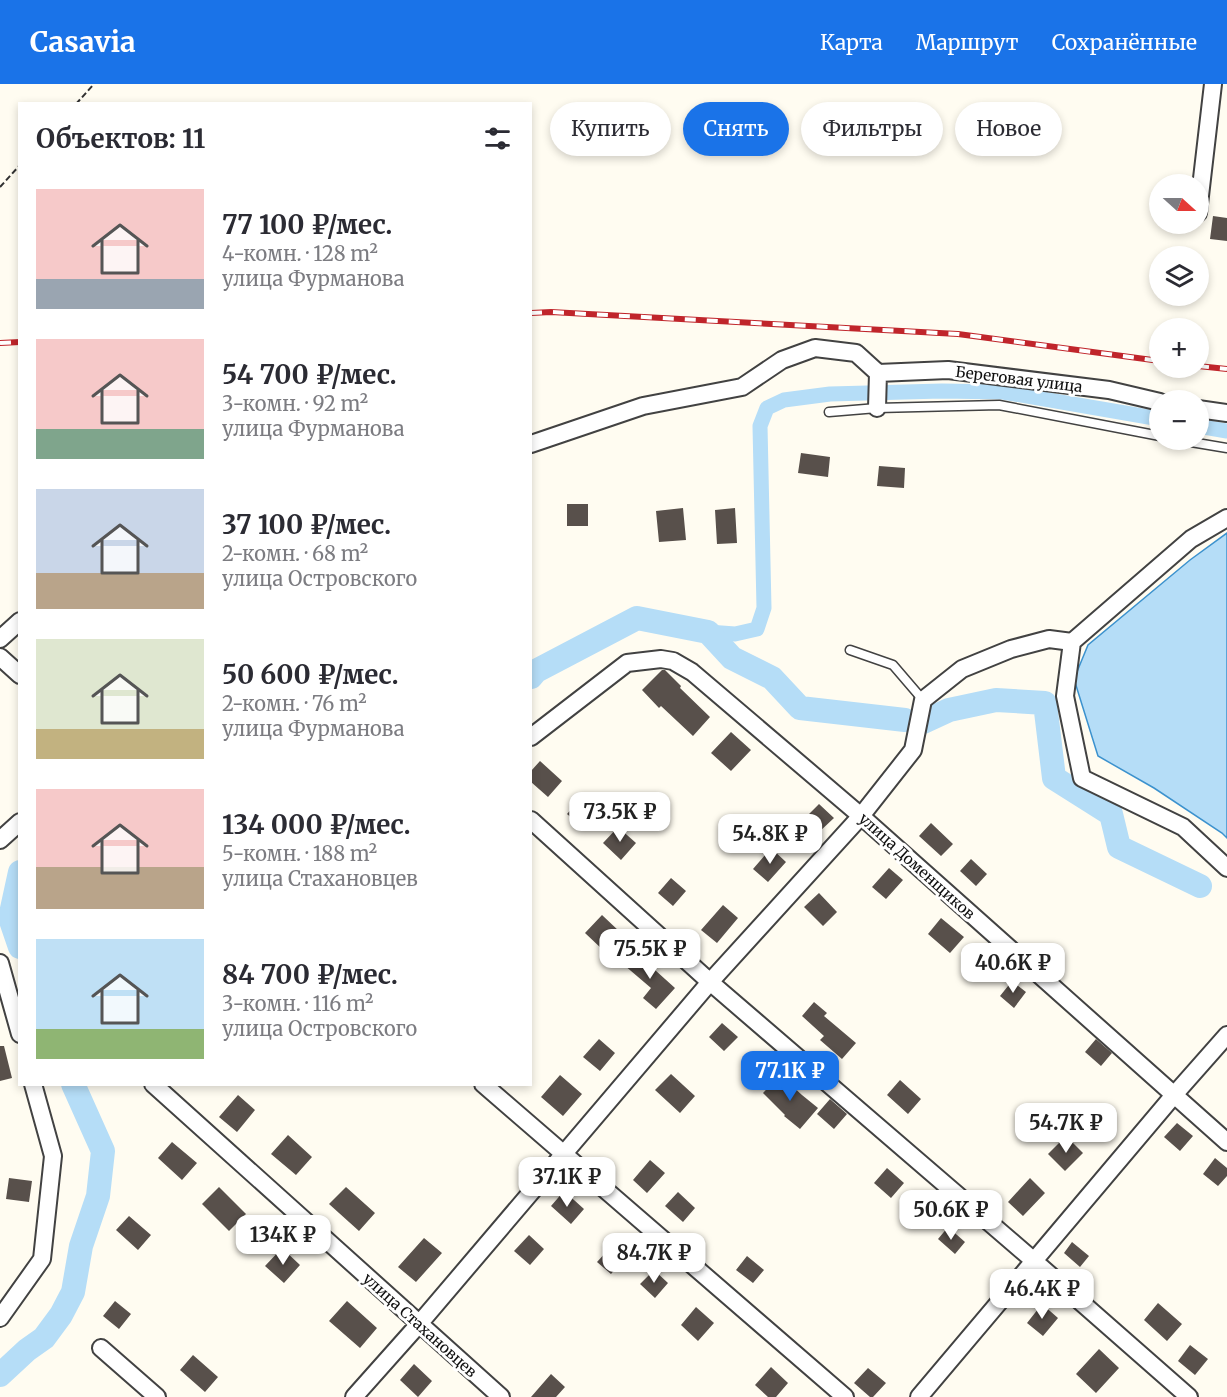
<!DOCTYPE html>
<html lang="ru">
<head>
<meta charset="utf-8">
<style>
  :root { --surface:#fff; --page:#f2f2f3; --text:#2b2b33; --muted:#7c7c81; --accent:#1a73e8 }
  body { margin:0; font-family:Merriweather,serif; background:var(--page); color:var(--text); height:100vh; display:flex; flex-direction:column; font-size:22px; white-space:nowrap }
  * { box-sizing:border-box; margin:0 }
  p { font-size:20px; color:var(--muted) }
  .icon { flex:none; width:33px; height:33px; fill:none; stroke:currentColor; stroke-width:2; stroke-linecap:round; stroke-linejoin:round }
  .map { position:relative; flex:1; overflow:hidden }
  .drawer { position:absolute; left:18px; top:18px; width:514px; height:984px; display:flex; flex-direction:column; background:var(--surface); border-radius:0px; box-shadow:0 3px 9px #0003 }
  .drawer>* { flex:none }
  .top-card { position:absolute; left:550px; top:18px; width:570px; height:54px; display:flex; gap:12px }
  .needle { width:39px; rotate:111deg }
  .fabs { position:absolute; left:1149px; top:90px; display:grid; gap:12px }
  .fabs a { display:grid; place-items:center; width:60px; height:60px; border-radius:50%; background:var(--surface); box-shadow:0 3px 9px #0003; font-size:30px }
  .price { position:absolute; translate:-50% -51px; padding:0 14px; border-radius:12px; background:#fff; color:#222; font-size:20px; line-height:39px; filter:drop-shadow(0 2px 3px #0008) }
  .price::after { content:''; position:absolute; left:50%; top:36px; width:18px; height:14px; margin-left:-9px; background:inherit; clip-path:polygon(0 0,100% 0,50% 100%) }
  .price.current { background:var(--accent); color:#fff }
  ul { padding:0; list-style:none }
  li { display:flex; align-items:center; gap:18px; height:150px; padding:0 18px }
  li span { display:grid; place-items:center; flex:none; width:168px; height:120px; border-radius:0px; color:#555 }
  li>.icon { margin-inline-start:auto }
  span .icon { width:72px; height:72px; fill:#fffc; stroke-width:1 }
  li b { font-size:26px }
  h2 { display:flex; justify-content:space-between; align-items:center; height:72px; padding:0 18px; font-size:26px }
  .pill { padding:0 21px; border-radius:27px; background:var(--surface); box-shadow:0 3px 9px #0003; font-size:21px; line-height:54px }
  .pill.current { background:var(--accent); color:#fff }
  header { display:flex; align-items:center; gap:36px; box-sizing:border-box; height:84px; padding:0 30px; background:var(--accent); color:#fff }
  header strong { font-size:28px }
  nav { display:flex; gap:33px; margin-inline-start:auto; font-size:21px }
  .map>svg:first-child { display:block }
  .water { fill:#b5ddf7; stroke:#3c92ce; stroke-width:1.5 }
  .lines { fill:none; stroke-linecap:round; stroke-linejoin:round }
  .canal { stroke:#b5ddf7; stroke-width:15 }
  .river { stroke:#b5ddf7; stroke-width:24 }
  .building { fill:#58504b }
  .lane-casing { stroke:#424242; stroke-width:11 }
  .street-casing { stroke:#424242; stroke-width:20 }
  .path { stroke:#313131; stroke-width:2; stroke-dasharray:6 3; stroke-linecap:butt }
  .lane { stroke:#fff; stroke-width:8 }
  .street { stroke:#fff; stroke-width:16 }
  .rail-casing { stroke:#c0252b; stroke-width:6 }
  .rail { stroke:#fff; stroke-width:4; stroke-dasharray:11; stroke-linecap:butt }
  .labels { text-anchor:middle; dominant-baseline:central; stroke-width:6; stroke-linejoin:round; paint-order:stroke }
  .street-label { font-size:15px; fill:#0f0f0f; stroke:#fff }
</style>
</head>
<body>
<header>
<strong>Casavia</strong>
<nav><a>Карта</a><a>Маршрут</a><a>Сохранённые</a></nav>
</header>
<div class="map">
<svg width="1227" height="1313" viewBox="0 0 1227 1313">
  <rect width="100%" height="100%" fill="#fffcf1"/>
  <path class="water" d="M1227,449V754L1222,749L1154,704L1098,672L1074,595L1088,561L1190,476Z"/>
  <g class="lines">
    <path class="canal" d="M1198,342L1227,347
      M708,548L735,550L757,545L764,524L760,342L767,324L784,316L830,310L942,307L1003,308L1160,335"/>
    <path class="river" d="M531,593L536,587L637,534L708,548L732,574L772,594L800,624L905,636
      M923,638L949,626L996,616L1045,619L1054,694L1111,730L1119,763L1200,802
      M20,788L10,834L20,863
      M0,1291L27,1266L44,1254L61,1231L73,1208L81,1162L98,1112L103,1067L73,1000"/>
  </g>
  <path class="building" d="M1213,132L1227,134V157L1210,155Z
    M801,369L830,373L828,393L798,389Z
    M879,382L905,384L904,404L877,402Z
    M567,420H588V442H567Z
    M683,424L686,456L659,458L656,427Z
    M735,424L737,459L717,460L715,426Z
    M662,586H665L681,602L680,604L710,633L693,652L661,622L659,624L642,606Z
    M731,648L751,666L731,687L711,669Z
    M540,677L562,697L548,713L531,698V687Z
    M585,710L597,722L580,741L567,730Z
    M819,720L834,734L818,749L804,735Z
    M931,739L953,760L941,772L919,752Z
    M618,743L636,759L621,776L603,759Z
    M771,764L786,778L768,798L753,785Z
    M971,775L987,790L976,802L960,787Z
    M889,784L903,796L886,815L872,803Z
    M671,794L686,807L673,822L658,809Z
    M819,809L837,828L823,842L804,823Z
    M723,821L738,834L717,859L701,846Z
    M602,831L620,848L603,866L585,849Z
    M941,834L964,853L950,869L928,850Z
    M635,868L675,904L656,925L643,914L651,904L624,881Z
    M1012,897L1026,908L1014,924L1000,912Z
    M814,918L827,929L824,932L856,959L842,975L820,956L824,952L802,932Z
    M722,939L738,953L724,967L709,953Z
    M599,955L615,969L600,987L583,973Z
    M1096,955L1112,969L1101,982L1085,968Z
    M0,962H4L12,994L0,997Z
    M671,990L695,1012L680,1029L655,1006Z
    M560,991L582,1010L563,1032L541,1013Z
    M780,991L802,1011L818,1024L800,1045L784,1032L785,1031L763,1009Z
    M900,996L921,1015L908,1030L887,1011Z
    M238,1011L255,1026L237,1048L219,1033Z
    M830,1015L847,1030L834,1045L817,1030Z
    M1177,1039L1193,1052L1180,1067L1164,1053Z
    M288,1051L312,1073L296,1091L271,1070Z
    M1066,1052L1083,1069L1065,1087L1048,1070Z
    M172,1058L197,1079L182,1096L158,1074Z
    M1215,1074L1227,1084V1092L1218,1102L1203,1090Z
    M650,1076L665,1089L647,1109L633,1096Z
    M887,1084L904,1099L891,1114L874,1099Z
    M9,1094L32,1097L29,1118L6,1115Z
    M1030,1094L1045,1109L1023,1132L1008,1118Z
    M219,1103L246,1130L229,1147L202,1120Z
    M346,1103L375,1129L359,1147L329,1120Z
    M564,1107L584,1125L571,1140L551,1122Z
    M678,1108L695,1124L683,1138L665,1122Z
    M129,1132L151,1151L138,1166L116,1146Z
    M948,1143L965,1158L955,1170L938,1155Z
    M529,1151L544,1165L530,1181L514,1167Z
    M424,1154L442,1169L416,1198L398,1183Z
    M617,1156L630,1168L611,1190L597,1178Z
    M1072,1158L1089,1172L1080,1183L1064,1169Z
    M282,1164L300,1181L284,1199L265,1182Z
    M747,1172L764,1186L753,1199L736,1186Z
    M654,1186L668,1199L655,1214L640,1200Z
    M115,1217L131,1230L119,1245L103,1232Z
    M347,1217L377,1244L360,1264L329,1237Z
    M1158,1219L1182,1240L1167,1257L1144,1236Z
    M1042,1220L1058,1234L1043,1252L1027,1239Z
    M696,1223L714,1239L698,1257L681,1241Z
    M1190,1261L1208,1275L1195,1291L1178,1277Z
    M1099,1265L1119,1284L1096,1309L1076,1290Z
    M193,1271L218,1293L205,1308L180,1286Z
    M414,1280L432,1297L418,1313L400,1296Z
    M771,1283L788,1299L776,1313H768L755,1301Z
    M868,1284L886,1299L873,1313H870L854,1299Z
    M551,1290L565,1303L556,1313H531Z"/>
  <g class="lines">
    <g class="lane-casing">
      <path id="lane" d="M829,328L877,324L999,321L1160,352
        M1179,356L1227,364
        M850,566L893,581L923,616"/>
    </g>
    <g class="street-casing">
      <path id="street" d="M1198,129L1213,0
        M878,289L948,286L1109,306L1160,318
        M1198,325L1227,329
        M531,360L643,322L742,303L782,276L815,264L856,269L878,289L877,324
        M0,555L20,537
        M1072,558L1065,612L1082,694L1183,743L1227,784
        M0,573L20,591
        M531,653L627,579L661,575L673,577L692,588L861,732L1227,1058
        M531,736L710,898L1033,1176L1189,1313
        M0,756L20,738
        M0,879L20,950
        M153,1000L501,1313
        M483,1000L845,1313
        M0,1234L42,1175L53,1072L33,1000
        M101,1264L157,1313
        M354,1313L419,1240L710,898L861,732L913,666L923,616L962,585L1011,565L1049,555L1072,558L1191,455L1227,434
        M919,1313L1174,1011L1227,951"/>
    </g>
    <path class="path" d="M76,20L94,0
      M0,103L20,81"/>
    <use href="#lane" class="lane"/>
    <use href="#street" class="street"/>
    <g class="rail-casing">
      <path id="rail" d="M531,229L551,228L958,250L1160,277
        M0,259L20,258
        M1198,282L1227,285"/>
    </g>
    <use href="#rail" class="rail"/>
  </g>
  <g class="labels">
    <g class="street-label">
      <text transform="translate(1019 295) rotate(7)">Береговая улица</text>
      <text transform="translate(917 782) rotate(42)">улица Доменщиков</text>
      <text transform="translate(420 1241) rotate(42)">улица Стахановцев</text>
    </g>
  </g>
</svg>
<div class="fabs">
<a><svg class="needle" viewBox="-14 -14 28 28"><path d="M0-13l5 13h-10z" fill="#e53935"/><path d="M0 13l5-13h-10z" fill="#7c7c81"/></svg></a>
<a><svg class="icon" aria-label="layers" viewBox="0 0 24 24"><path d="M12 4l9 5-9 5-9-5zM3 14l9 5 9-5"/></svg></a>
<a>+</a>
<a>−</a>
</div>
<b class="price" style="left:620px;top:759px">73.5K ₽</b>
<b class="price" style="left:770px;top:781px">54.8K ₽</b>
<b class="price" style="left:650px;top:896px">75.5K ₽</b>
<b class="price" style="left:1013px;top:910px">40.6K ₽</b>
<b class="price current" style="left:790px;top:1018px">77.1K ₽</b>
<b class="price" style="left:1066px;top:1070px">54.7K ₽</b>
<b class="price" style="left:567px;top:1124px">37.1K ₽</b>
<b class="price" style="left:951px;top:1157px">50.6K ₽</b>
<b class="price" style="left:283px;top:1182px">134K ₽</b>
<b class="price" style="left:654px;top:1200px">84.7K ₽</b>
<b class="price" style="left:1042px;top:1236px">46.4K ₽</b>
<div class="top-card">
<a class="pill">Купить</a>
<a class="pill current">Снять</a>
<a class="pill">Фильтры</a>
<a class="pill">Новое</a>
</div>
<section class="drawer">
<h2>Объектов: 11<svg class="icon" aria-label="filters" viewBox="0 0 24 24"><path d="M4 7h16M4 17h16"/><circle cx="9" cy="7" r="2"/><circle cx="15" cy="17" r="2"/></svg></h2>
<ul>
<li><span style="background:linear-gradient(#f6c9c9 75%,#9aa5b1 0)"><svg class="icon" aria-label="home" viewBox="0 0 24 24"><path d="M3 11l9-7 9 7M6 9v11h12V9"/></svg></span><div><b>77 100 ₽/мес.</b><p>4-комн. · 128 m²</p><p>улица Фурманова</p></div></li>
<li><span style="background:linear-gradient(#f6c9c9 75%,#7fa58c 0)"><svg class="icon" aria-label="home" viewBox="0 0 24 24"><path d="M3 11l9-7 9 7M6 9v11h12V9"/></svg></span><div><b>54 700 ₽/мес.</b><p>3-комн. · 92 m²</p><p>улица Фурманова</p></div></li>
<li><span style="background:linear-gradient(#c9d6e8 70%,#b9a48a 0)"><svg class="icon" aria-label="home" viewBox="0 0 24 24"><path d="M3 11l9-7 9 7M6 9v11h12V9"/></svg></span><div><b>37 100 ₽/мес.</b><p>2-комн. · 68 m²</p><p>улица Островского</p></div></li>
<li><span style="background:linear-gradient(#dfe7d0 75%,#c2b280 0)"><svg class="icon" aria-label="home" viewBox="0 0 24 24"><path d="M3 11l9-7 9 7M6 9v11h12V9"/></svg></span><div><b>50 600 ₽/мес.</b><p>2-комн. · 76 m²</p><p>улица Фурманова</p></div></li>
<li><span style="background:linear-gradient(#f6c9c9 65%,#b9a48a 0)"><svg class="icon" aria-label="home" viewBox="0 0 24 24"><path d="M3 11l9-7 9 7M6 9v11h12V9"/></svg></span><div><b>134 000 ₽/мес.</b><p>5-комн. · 188 m²</p><p>улица Стахановцев</p></div></li>
<li><span style="background:linear-gradient(#bfe0f5 75%,#8fb573 0)"><svg class="icon" aria-label="home" viewBox="0 0 24 24"><path d="M3 11l9-7 9 7M6 9v11h12V9"/></svg></span><div><b>84 700 ₽/мес.</b><p>3-комн. · 116 m²</p><p>улица Островского</p></div></li>
</ul>
</section>
</div>
</body>
</html>
